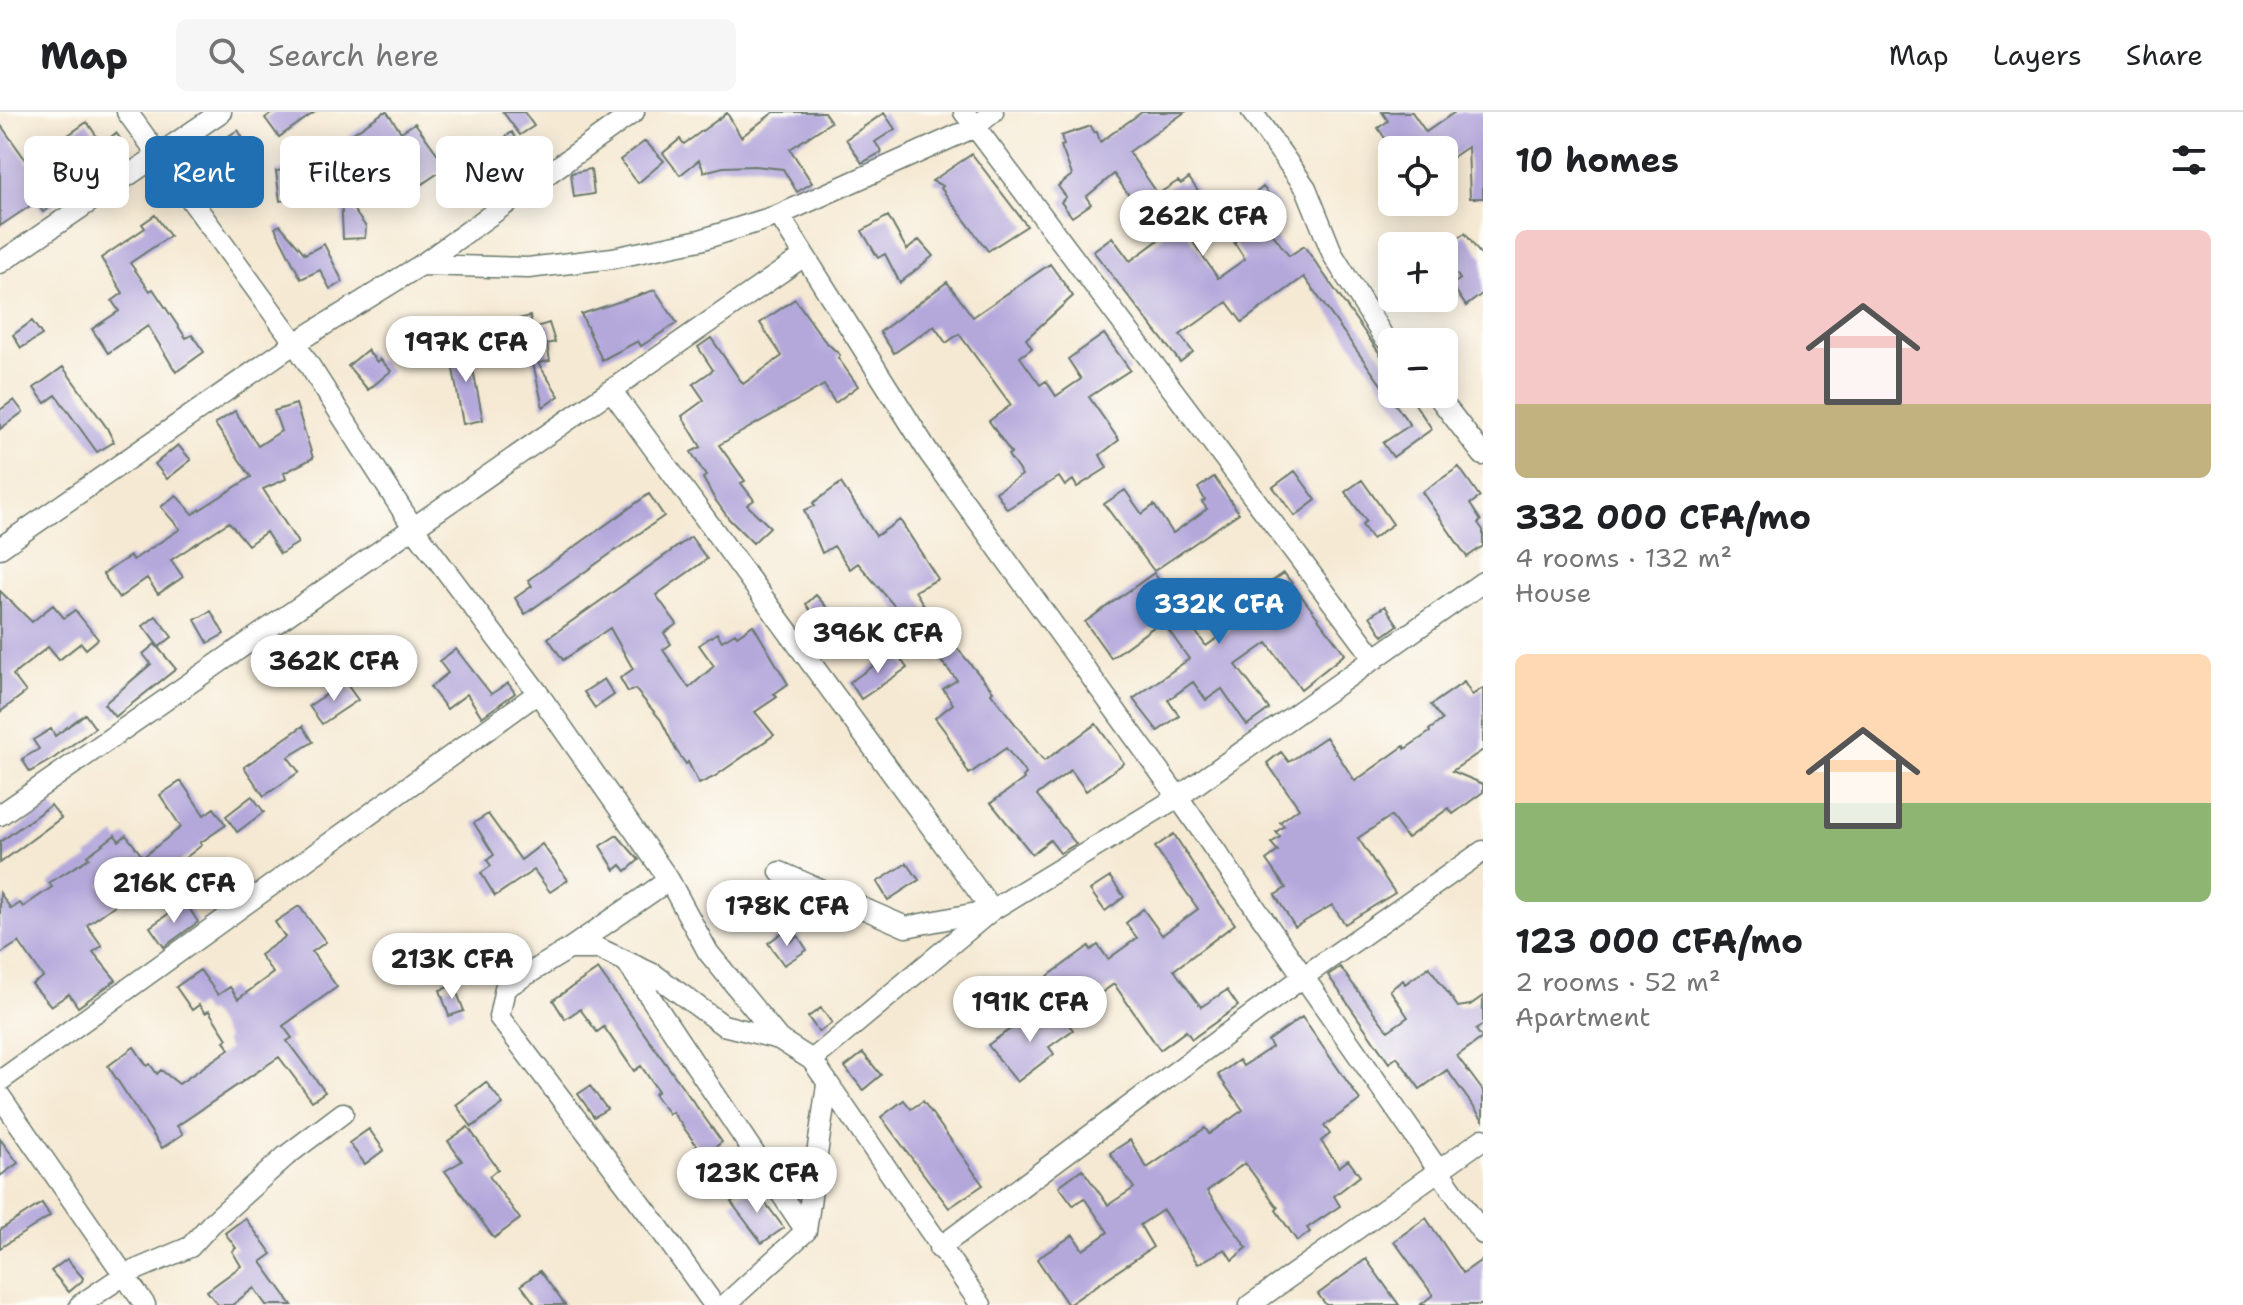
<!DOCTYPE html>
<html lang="en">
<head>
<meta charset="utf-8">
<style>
  :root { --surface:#fff; --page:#f6f6f6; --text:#202124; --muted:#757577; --line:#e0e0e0; --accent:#1f6fb2 }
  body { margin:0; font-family:"Shantell Sans",sans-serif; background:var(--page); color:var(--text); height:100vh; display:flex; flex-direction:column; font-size:30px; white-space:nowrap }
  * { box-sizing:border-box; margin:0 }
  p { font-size:26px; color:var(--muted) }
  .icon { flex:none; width:44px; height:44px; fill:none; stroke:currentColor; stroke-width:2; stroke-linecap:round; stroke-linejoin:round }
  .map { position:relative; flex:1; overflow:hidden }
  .drawer { display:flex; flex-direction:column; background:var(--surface); width:760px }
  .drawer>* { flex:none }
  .top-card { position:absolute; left:24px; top:24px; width:760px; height:72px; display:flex; gap:16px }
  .tools { position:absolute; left:1378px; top:24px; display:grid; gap:16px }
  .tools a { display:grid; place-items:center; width:80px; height:80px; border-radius:12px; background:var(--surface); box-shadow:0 4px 20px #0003; font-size:40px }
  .price { position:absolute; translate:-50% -68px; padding:0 18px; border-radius:28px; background:#fff; color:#222; font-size:26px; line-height:52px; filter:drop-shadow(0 2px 4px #0008) }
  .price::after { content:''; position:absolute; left:50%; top:48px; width:24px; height:18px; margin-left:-12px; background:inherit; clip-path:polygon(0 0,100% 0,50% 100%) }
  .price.active { background:var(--accent); color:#fff }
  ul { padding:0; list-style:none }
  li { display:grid; align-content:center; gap:16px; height:424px; padding:0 32px }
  li span { display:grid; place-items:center; height:248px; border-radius:12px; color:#555 }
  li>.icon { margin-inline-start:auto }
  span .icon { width:144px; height:144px; fill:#fffc; stroke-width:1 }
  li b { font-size:34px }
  h2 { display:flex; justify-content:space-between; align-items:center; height:96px; padding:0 32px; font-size:34px }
  .pill { padding:0 28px; border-radius:12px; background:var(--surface); box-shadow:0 4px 20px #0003; font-size:28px; line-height:72px }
  .pill.active { background:var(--accent); color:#fff }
  header { display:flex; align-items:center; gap:48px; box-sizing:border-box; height:112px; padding:0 40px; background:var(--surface); border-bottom:2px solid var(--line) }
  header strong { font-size:38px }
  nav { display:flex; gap:44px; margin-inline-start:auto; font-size:28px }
  .search { width:560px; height:72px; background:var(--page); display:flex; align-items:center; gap:20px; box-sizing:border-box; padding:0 28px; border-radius:12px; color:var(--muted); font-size:30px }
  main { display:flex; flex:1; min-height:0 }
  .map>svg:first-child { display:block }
  .building { fill:#b4a8db }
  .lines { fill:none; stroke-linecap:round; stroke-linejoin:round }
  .street-casing { stroke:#6a796c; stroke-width:23 }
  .street { stroke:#fff; stroke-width:20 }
</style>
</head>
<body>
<header>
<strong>Map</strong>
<div class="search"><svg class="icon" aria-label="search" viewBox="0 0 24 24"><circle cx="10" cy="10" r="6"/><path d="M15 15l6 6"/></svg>Search here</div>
<nav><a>Map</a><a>Layers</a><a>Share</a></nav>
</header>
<main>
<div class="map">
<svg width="1483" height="1193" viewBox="0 0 1483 1193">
  <rect width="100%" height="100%" fill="#fdfcf7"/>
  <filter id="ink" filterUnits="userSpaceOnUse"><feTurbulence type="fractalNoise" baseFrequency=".0125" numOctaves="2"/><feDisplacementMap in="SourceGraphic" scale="16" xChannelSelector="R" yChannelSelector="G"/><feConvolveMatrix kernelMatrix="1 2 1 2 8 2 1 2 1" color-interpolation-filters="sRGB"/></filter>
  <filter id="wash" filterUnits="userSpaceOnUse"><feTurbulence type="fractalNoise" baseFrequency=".006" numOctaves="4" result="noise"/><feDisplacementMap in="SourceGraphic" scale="32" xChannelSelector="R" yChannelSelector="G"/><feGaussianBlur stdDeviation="1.8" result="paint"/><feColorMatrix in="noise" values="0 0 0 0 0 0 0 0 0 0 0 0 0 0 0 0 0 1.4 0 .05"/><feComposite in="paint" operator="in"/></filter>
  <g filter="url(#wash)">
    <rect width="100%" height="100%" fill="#f5e9d3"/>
    <g id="blocks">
      <path class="building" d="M274,0H315L279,25L265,6Z
        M384,0H387L401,20L415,11L447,55L397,89L380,64L345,86L366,115L365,126L343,127L341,81L280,89L276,59L300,56L297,51L346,40L342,33L348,29L346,26Z
        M503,0H524L534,14L520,23Z
        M774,0H824L831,10L790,37L812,71L797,80L783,57L755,54L723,55L704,60L699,48L680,63L663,41L680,27L684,32L727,1L741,25Z
        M1142,0H1185L1129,40L1158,82L1178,69L1181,72L1189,66L1200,82L1195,85L1202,95L1179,110L1218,166L1245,147L1234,130L1264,110L1289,144L1304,134L1392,259V282H1408L1432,317L1393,345L1383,331L1410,313L1304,165L1242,210L1227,190L1204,206L1180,223L1193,240L1180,250L1093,139L1112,125L1130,149L1164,124L1144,95L1139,98L1114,62L1086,85L1091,92L1072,105L1061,90L1066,85L1058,74L1072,63L1061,34L1064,33L1061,24L1091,14L1094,20H1097L1100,30Z
        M1382,0H1412L1426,20L1455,0H1483V86H1470L1468,35L1444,51V38H1393L1378,16L1388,9Z
        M884,1L895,17L875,30L882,40L862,51L846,27Z
        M87,10L102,32L116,21L126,34L92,60L83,47L45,76L56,91L43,100L36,90L0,114V12L28,51Z
        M238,18L247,33L212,56L202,41Z
        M512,20L525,40L505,54L491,36Z
        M645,29L664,49L638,71L620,48Z
        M972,42L1027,114L988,139L941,76L943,74L932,69Z
        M591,57L594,82L574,85L571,61Z
        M1263,75L1281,97L1268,107L1251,85Z
        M155,103L170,124L130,151L150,179L153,177L186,226L192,223L204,240L176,260L148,214L108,241L92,217L119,199L112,189L123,181L101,146L145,116L142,112Z
        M888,104L907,138L919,128L933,144L900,171L885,142L878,146L862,119Z
        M280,113L305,142L324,132L343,170L330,177L320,158L301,167L275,116Z
        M1465,121L1483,146V181L1466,194L1452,173L1460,167L1444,144V135Z
        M1050,152L1073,184L1026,227L1032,236L1020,245L1040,273L1046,269L1056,284L1081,267L1068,247L1104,222L1130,258L1089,285L1119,328L1100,343L1107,356L1077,375L1073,368L1065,374L1059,365L1007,397L996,380L1022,363L1008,343L1011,341L989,309L1011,293L959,222L946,231L934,214L894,241L880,220L947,170L973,205Z
        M655,178L677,211L641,234L638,229L602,248L581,202Z
        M795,187L824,228L840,243L838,246L858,274L835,291L824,273L719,333L745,369L741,371L754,388L747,393L770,415L753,431L729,407L714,386L703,366L706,364L691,340L701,335L682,304L704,288L693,272L713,258L698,235L711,226L743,272L782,244L760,211Z
        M530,204L533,216L549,211L555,230L547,232L550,249L538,251L559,284L543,295L530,238L507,244L502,226L511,223L507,210Z
        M32,209L42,223L21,236L13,223Z
        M468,232L483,308L463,312L449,235Z
        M367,238L377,250L380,247L391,259L368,278L348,254Z
        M63,255L107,316L114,330L97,340L56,283L45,291L34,276Z
        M14,288L23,300L0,317V298Z
        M296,292L313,346L284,361L286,367L263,377L298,431L280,442L266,420L248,433L229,410L171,448L183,465L158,482L147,466L119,486L103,462L130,444L133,448L180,417L161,395L176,383L193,402L251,365L215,312L235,299L258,334L281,319L274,299Z
        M178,333L191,348L167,367L155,352Z
        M1459,355L1480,385L1470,392L1481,409L1478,411L1483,418V434L1467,445L1422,380Z
        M1295,359L1316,388L1295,404L1273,375Z
        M1214,365L1239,401L1154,459L1104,392L1125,378L1142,402L1154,393L1173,421L1207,397L1202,390L1205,388L1198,376Z
        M1362,368L1393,412L1372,427L1362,413L1366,409L1345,380Z
        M841,371L876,424L900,408L938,467L915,479L931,505L993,579L991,581L1044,649L1096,612L1124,651L1086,679L1071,658L1037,683L1076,732L1060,741L1050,728L1032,742L991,691L1024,667L1023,665L1026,662L1006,636L969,662L947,622L935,606L953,592L943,577L957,568L858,451L850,457L834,434L822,441L804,398L815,394L813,391Z
        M649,382L664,404L525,502L515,486L532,474L528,468Z
        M691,425L707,447L656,483L677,512L664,521L671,532L663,538L689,576L714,554L699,533L717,521L722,529L735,521L737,524L753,513L788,572L774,582L777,585L755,600L774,623L714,665L699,672L688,650L686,652L676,638L661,608L635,577L628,580L620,566L633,557L610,516L563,548L548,526Z
        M1154,461L1206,534L1269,489L1260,478L1284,461L1345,542L1301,577L1267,531L1236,553L1269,597L1247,613L1222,577L1206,588L1193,570L1168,588L1179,604L1158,619L1133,587L1189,547L1162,509L1111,546L1085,510Z
        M0,479L32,510L53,493L64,506L75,498L98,527L86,537L81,531L59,548L48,535L13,563L26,580L0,600Z
        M816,483L844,515L827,524L806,492Z
        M1385,494L1398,513L1383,524L1370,504Z
        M211,499L224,522L208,531L195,508Z
        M156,504L172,525L159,535L143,514Z
        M279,525L285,533L296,526L308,541L283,558L266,534Z
        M155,532L176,557L115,605L104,592L151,552L143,542Z
        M456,537L491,582L508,571L515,581L482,605L467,582L447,597L430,575L448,561L439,549Z
        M895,539L907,556L861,587L850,570Z
        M604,567L614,583L595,596L584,580Z
        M345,570L358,588L322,612L309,594Z
        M1464,570L1472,583L1483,576V638L1452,659L1483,672V680L1453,702L1449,696L1407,726L1391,704L1358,726L1395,781L1345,812L1332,793L1295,815L1275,783L1286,776L1266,748L1278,739L1271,731L1280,725L1276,720L1284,714L1280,710L1299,696L1267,651L1281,640L1289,650L1326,625L1355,669L1404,634L1405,637L1430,620L1429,618L1442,608L1431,593Z
        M85,602L95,616L54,646L30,660L22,647L39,637L33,628L51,617L55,624Z
        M303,614L313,630L288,645L299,660L264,684L244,655Z
        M181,669L204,703L214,696L226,713L200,731L202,733L148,775L130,752L100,772L115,793L87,813L102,834L93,840L116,868L78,895L69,882L51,894L32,872L43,865L19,830L0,842V781L11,797L20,791L23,795L52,775L49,771L89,746L87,744L115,723L119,729L126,723L143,745L181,715L160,683Z
        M252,684L264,700L237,720L226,704Z
        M51,693L61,706L0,751V730Z
        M488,702L521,748L542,732L568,768L550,780L534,758L495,784L481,761L491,754L487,748L494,743L474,711Z
        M1174,722L1208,776L1235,812L1174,858L1201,895L1227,878L1238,894L1192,927L1186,919L1160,938L1114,872L1073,901L1048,864L1089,834L1091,838L1098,833L1108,847L1137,826L1126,811L1143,797L1162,823L1198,797L1155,735Z
        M617,723L639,748L626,759L621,753L615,758L600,734Z
        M907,751L919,768L888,788L877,770Z
        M1110,765L1124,785L1105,799L1090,778Z
        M185,790L198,810L164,835L150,815Z
        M299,794L326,830L312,840L337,875L283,914L292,926L287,929L325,980L312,989L279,945L177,1014L183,1022L162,1036L108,954L134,935L147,954L150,952L157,962L161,958L179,972L229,937L224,929L227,927L209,899L205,901L199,893L192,898L176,875L200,858L218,883L230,875L238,887L273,861L260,843L285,825L275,810Z
        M783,820L790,830L798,824L807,838L784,853L768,831Z
        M1340,855L1388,919L1408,905L1390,878L1403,868L1405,872L1429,855L1458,895L1470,893L1483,884V912L1476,918L1482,926L1457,944L1483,979V1008L1447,958L1420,977L1397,945L1389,951L1328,863Z
        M598,857L722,1030L706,1042H703L672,1000L669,1002L654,982L658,979L641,954L634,959L604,915L597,920L580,897L565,907L553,888Z
        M454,873L464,899L449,904L440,878Z
        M821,896L832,911L819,920L808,905Z
        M1057,897L1073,918L1049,935L1054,942L1017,970L988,933L1027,905L1034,914Z
        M1302,905L1360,988L1324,1014L1330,1022L1321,1029L1339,1055L1348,1048L1360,1064L1334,1084L1340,1094L1307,1116L1310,1120L1297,1129L1276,1098L1278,1096L1245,1051L1207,1079L1247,1136L1232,1148L1225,1137L1198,1152L1163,1098L1140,1113L1153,1135L1068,1193L1037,1147L1073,1123L1083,1138L1108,1120L1084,1086L1073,1093L1059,1074L1082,1057L1108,1093L1134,1076L1110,1041L1130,1028L1147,1056L1205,1016L1209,1022L1243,998L1218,963L1239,948L1243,954L1272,935L1268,929Z
        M863,941L881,963L863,978L845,955Z
        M486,970L503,992L472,1015L456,993Z
        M590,974L607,997L594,1005L578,982Z
        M904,988L911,997L923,989L983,1073L949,1096L881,1005Z
        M468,1015L498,1057L489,1064L520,1107L494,1126L445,1059L462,1049L448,1029Z
        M369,1017L384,1038L365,1052L349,1031Z
        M0,1027L18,1051L0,1064Z
        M753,1074L784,1116L762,1131L731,1090Z
        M42,1091L50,1104L0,1136V1118Z
        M245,1106L272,1142L261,1150L292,1193H266L254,1176L232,1193H218L207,1179L241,1154L232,1139L236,1136L225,1121Z
        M1426,1106L1463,1161L1483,1147V1193H1420L1433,1183L1394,1129Z
        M67,1147L83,1166L82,1169L69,1180L51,1159Z
        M1366,1147L1399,1193H1326L1318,1182Z
        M540,1159L565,1193H536L521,1173Z"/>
    </g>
  </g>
  <g filter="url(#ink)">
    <use href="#blocks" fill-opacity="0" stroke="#6a796c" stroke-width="2"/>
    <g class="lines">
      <g class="street-casing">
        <path id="street" d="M127,0L295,231L413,415L538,581L669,768L708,840L779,927L812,948L981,1193
          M964,0L1375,547
          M1252,0L1306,76L1333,143L1383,224L1392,234
          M779,103L929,341L1178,685L1483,1122
          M0,151L221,0
          M421,153L528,156L613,146L700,128L779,103L975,15L993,0
          M611,278L992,798L906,815L780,760
          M1436,282L1483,343
          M0,436L295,231L421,153L634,0
          M0,703L804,144
          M669,768L569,837L505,876L499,905L654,1109L714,1193
          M569,837H600L655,863L723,913L779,927
          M626,849L806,1119
          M812,948L992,798L1178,685L1483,470
          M0,969L538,581
          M0,984L145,1193
          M939,1136L1303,865L1483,739
          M80,1193L124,1163L190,1135L211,1112L286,1044L343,1001
          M725,1193L806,1119L827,973
          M1250,1193L1483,1027"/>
      </g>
      <use href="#street" class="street"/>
    </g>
  </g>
</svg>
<div class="tools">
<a><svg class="icon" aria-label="locate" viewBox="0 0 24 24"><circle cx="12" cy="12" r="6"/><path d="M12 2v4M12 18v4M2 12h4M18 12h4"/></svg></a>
<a>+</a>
<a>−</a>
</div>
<b class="price" style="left:1203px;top:146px">262K CFA</b>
<b class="price" style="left:466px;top:272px">197K CFA</b>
<b class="price active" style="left:1219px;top:534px">332K CFA</b>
<b class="price" style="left:878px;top:563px">396K CFA</b>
<b class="price" style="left:334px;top:591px">362K CFA</b>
<b class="price" style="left:174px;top:813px">216K CFA</b>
<b class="price" style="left:787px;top:836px">178K CFA</b>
<b class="price" style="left:452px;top:889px">213K CFA</b>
<b class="price" style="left:1030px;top:932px">191K CFA</b>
<b class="price" style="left:757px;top:1103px">123K CFA</b>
<div class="top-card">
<a class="pill">Buy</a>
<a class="pill active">Rent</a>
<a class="pill">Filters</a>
<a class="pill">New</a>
</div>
</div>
<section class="drawer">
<h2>10 homes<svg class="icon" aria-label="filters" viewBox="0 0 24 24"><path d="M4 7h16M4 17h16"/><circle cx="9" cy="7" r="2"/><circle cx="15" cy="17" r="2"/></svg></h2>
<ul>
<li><span style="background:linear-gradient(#f6c9c9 70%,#c2b280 0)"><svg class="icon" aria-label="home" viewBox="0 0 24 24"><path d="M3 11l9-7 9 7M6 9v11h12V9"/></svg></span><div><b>332 000 CFA/mo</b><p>4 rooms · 132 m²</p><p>House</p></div></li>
<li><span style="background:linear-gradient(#ffd9b3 60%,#8fb573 0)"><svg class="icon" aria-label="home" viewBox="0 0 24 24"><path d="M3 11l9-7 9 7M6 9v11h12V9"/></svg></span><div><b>123 000 CFA/mo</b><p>2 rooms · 52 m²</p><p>Apartment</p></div></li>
</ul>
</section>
</main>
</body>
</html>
